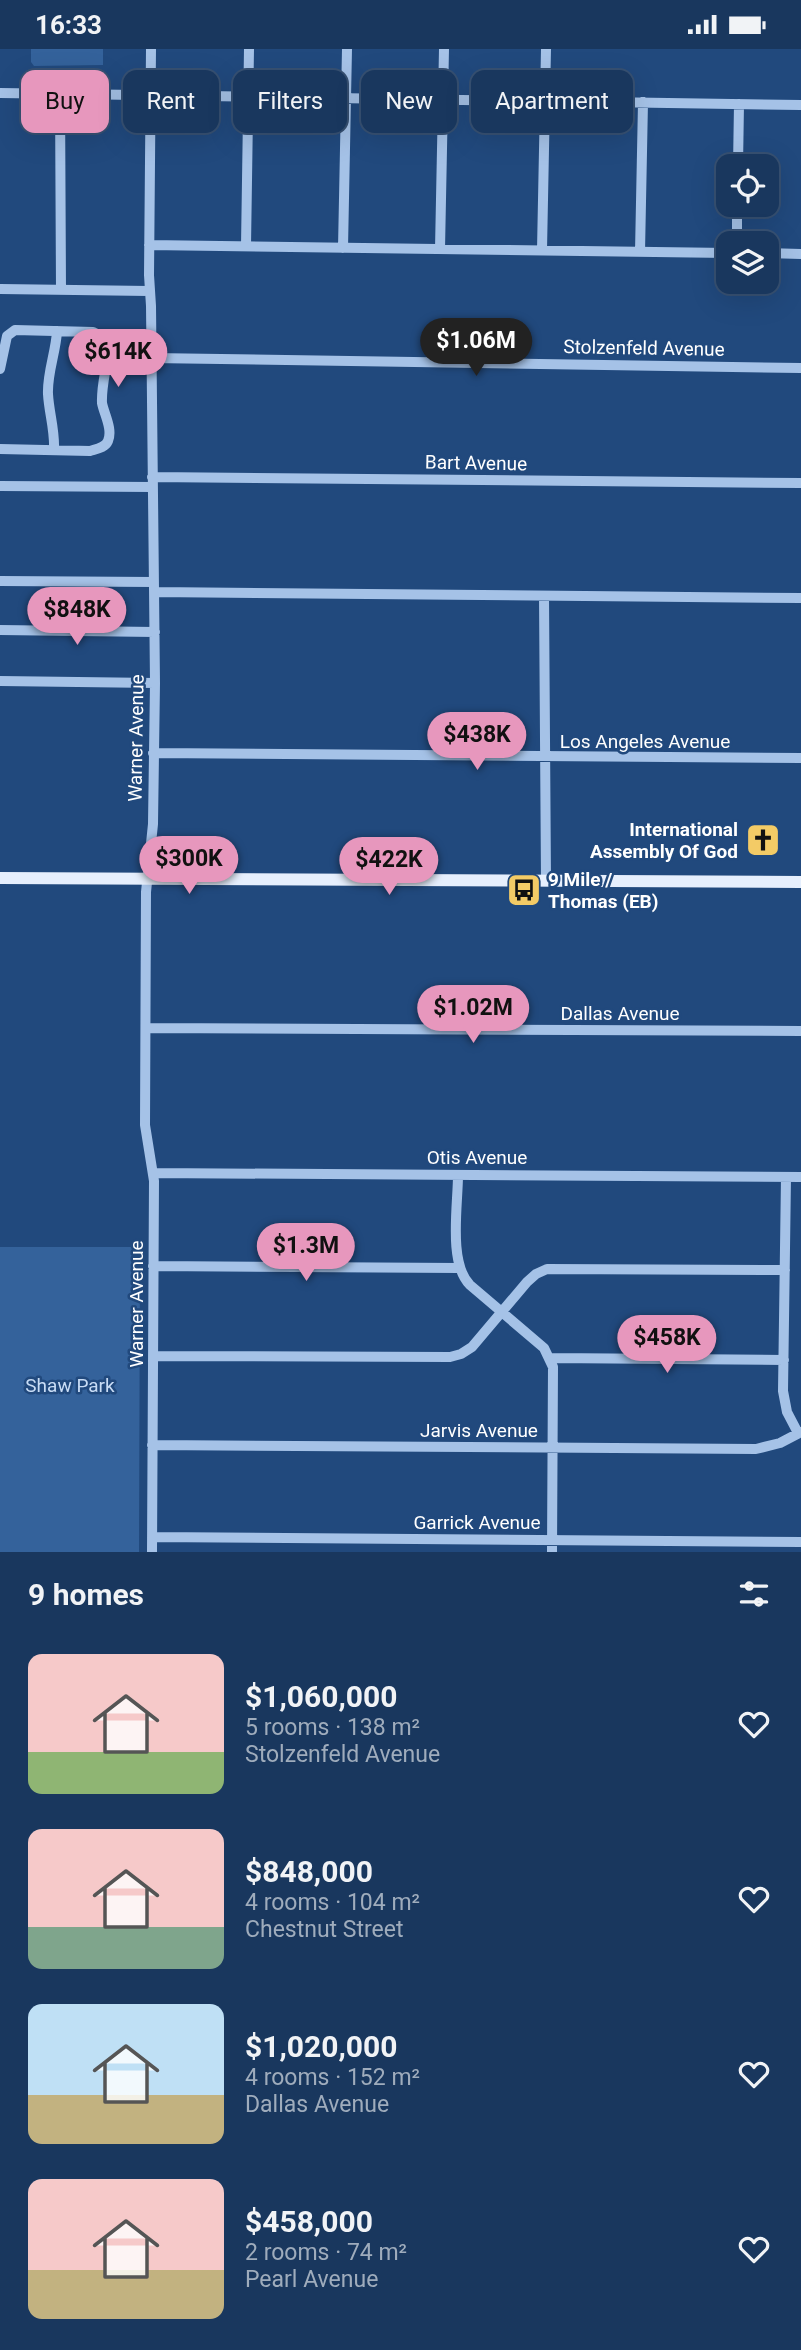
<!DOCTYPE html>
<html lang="en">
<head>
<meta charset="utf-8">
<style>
  :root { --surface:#19375e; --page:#223f64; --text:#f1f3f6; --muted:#9facbc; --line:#375173; --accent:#e797bd }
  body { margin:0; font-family:Roboto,sans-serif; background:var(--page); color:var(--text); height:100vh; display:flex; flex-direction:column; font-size:26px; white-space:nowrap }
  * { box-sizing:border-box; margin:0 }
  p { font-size:23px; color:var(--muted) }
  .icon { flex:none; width:38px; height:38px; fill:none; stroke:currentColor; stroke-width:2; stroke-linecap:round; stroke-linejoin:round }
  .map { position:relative; height:1503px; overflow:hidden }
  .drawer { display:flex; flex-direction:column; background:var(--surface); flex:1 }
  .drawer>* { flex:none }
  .hud { position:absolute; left:21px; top:21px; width:760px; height:63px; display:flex; gap:14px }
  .controls { position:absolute; left:716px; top:105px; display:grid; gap:14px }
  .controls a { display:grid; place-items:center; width:63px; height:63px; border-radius:14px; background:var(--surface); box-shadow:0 7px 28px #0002,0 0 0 2px var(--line); font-size:35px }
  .price { position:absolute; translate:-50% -60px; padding:0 16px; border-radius:24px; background:var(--accent); color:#111; font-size:23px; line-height:46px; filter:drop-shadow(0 2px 4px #0008) }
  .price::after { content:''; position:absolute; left:50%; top:42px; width:21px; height:16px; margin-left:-10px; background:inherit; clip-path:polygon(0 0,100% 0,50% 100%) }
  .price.on { background:#222; color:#fff }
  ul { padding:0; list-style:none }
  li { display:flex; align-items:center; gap:21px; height:175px; padding:0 28px }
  li span { display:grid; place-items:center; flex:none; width:196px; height:140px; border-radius:14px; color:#555 }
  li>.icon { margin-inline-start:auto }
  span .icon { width:84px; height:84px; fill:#fffc; stroke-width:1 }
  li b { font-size:30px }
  h2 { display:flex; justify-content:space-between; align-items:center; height:84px; padding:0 28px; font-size:30px }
  .chip { padding:0 24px; border-radius:14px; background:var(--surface); box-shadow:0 7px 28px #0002,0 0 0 2px var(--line); font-size:24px; line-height:63px }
  .chip.on { background:var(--accent); color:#111 }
  .status { display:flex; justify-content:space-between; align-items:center; height:49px; padding:0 35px; background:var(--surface); direction:ltr }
  .status svg { height:19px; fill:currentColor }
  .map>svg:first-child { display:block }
  .green { fill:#34629b }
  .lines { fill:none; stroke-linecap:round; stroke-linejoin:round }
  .minor { stroke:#a5c2e7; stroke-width:10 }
  .major { stroke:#e6effd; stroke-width:12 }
  .labels { text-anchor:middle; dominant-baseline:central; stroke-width:5; stroke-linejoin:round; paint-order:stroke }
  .street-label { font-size:19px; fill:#fff; stroke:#21497d }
  .poi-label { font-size:19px; font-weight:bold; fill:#fff; stroke:#21497d; text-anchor:end }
  .park-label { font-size:19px; fill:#c8dcf5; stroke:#21497d }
</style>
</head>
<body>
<div class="status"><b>16:33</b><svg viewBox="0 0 49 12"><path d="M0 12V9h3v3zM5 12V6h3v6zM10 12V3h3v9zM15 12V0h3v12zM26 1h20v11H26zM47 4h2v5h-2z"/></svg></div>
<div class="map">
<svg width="801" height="1503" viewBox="0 0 801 1503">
  <rect width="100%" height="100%" fill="#21497d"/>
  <path class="green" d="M31,0H103V16L34,17L31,13Z
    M0,1198H140L139,1503H0Z"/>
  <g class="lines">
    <path class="minor" d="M151,0L149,226L151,257L155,634L153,775L146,843L145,1076L154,1132L152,1503
      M0,44L801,56
      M60,44L61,241
      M738,117L739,55
      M737,194V156
      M149,196L728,204
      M246,197L249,0
      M343,199L347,0
      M440,200L444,0
      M542,201L546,0
      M640,203L643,53
      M766,204L801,205
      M0,240L149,242
      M151,309L801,319
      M0,320L7,287L15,281L93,283L107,290L108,294C109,314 101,333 102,354C104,365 113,380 108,392C105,399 96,400 90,402L0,400
      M54,401C55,381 49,364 48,345C47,324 56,303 57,282
      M152,428L801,434
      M0,437L152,438
      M0,532L154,533
      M155,543L801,549
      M544,547L546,832
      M0,581L155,583
      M0,632L155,634
      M153,704L801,709
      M146,979L801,982
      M153,1124L801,1128
      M458,1126C458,1156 448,1214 470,1236L544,1299L553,1318L552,1503
      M786,1128L783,1342L787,1363L798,1384
      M153,1217L459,1219
      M153,1307L450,1308L461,1305L472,1298L527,1233L536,1225L547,1220L785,1221
      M551,1309L784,1311
      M152,1396L756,1400L780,1394L801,1383
      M152,1488L801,1493"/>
    <path class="major" d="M0,829L801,833"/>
  </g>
  <defs>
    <g id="church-square" transform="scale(1.75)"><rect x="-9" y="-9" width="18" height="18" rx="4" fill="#f3cb66" stroke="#21497d"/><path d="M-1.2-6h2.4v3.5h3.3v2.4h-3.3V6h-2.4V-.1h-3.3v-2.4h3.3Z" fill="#111"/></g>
    <g id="bus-square" transform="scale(1.75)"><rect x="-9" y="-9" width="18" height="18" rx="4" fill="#f3cb66" stroke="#21497d"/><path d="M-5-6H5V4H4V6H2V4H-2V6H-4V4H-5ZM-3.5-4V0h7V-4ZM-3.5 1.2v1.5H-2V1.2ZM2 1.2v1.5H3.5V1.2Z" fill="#111"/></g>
  </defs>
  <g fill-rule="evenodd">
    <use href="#church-square" x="763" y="791"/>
    <use href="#bus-square" x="524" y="841"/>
  </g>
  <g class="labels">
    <g class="street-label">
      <text transform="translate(644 299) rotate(1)">Stolzenfeld Avenue</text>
      <text transform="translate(476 414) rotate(1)">Bart Avenue</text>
      <text transform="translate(136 689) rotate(-89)">Warner Avenue</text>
      <text x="645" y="692">Los Angeles Avenue</text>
      <text x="620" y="964">Dallas Avenue</text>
      <text x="477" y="1108">Otis Avenue</text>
      <text transform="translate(136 1255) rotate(-90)">Warner Avenue</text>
      <text x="479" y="1381">Jarvis Avenue</text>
      <text x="477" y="1473">Garrick Avenue</text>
    </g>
    <g class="poi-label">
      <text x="738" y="780">International<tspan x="738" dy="22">Assembly Of God</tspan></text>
      <text x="548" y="830" text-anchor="start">9 Mile /<tspan x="548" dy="22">Thomas (EB)</tspan></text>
    </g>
    <g class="park-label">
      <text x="70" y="1336">Shaw Park</text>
    </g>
  </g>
</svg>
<div class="controls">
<a><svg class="icon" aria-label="locate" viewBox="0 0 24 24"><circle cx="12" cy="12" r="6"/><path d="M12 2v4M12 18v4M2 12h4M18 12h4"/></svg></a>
<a><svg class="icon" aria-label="layers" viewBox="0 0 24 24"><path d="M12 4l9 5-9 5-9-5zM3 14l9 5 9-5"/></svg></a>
</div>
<b class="price on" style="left:476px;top:329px">$1.06M</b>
<b class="price" style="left:118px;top:340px">$614K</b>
<b class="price" style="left:77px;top:598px">$848K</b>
<b class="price" style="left:477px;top:723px">$438K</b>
<b class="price" style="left:189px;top:847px">$300K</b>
<b class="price" style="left:389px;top:848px">$422K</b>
<b class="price" style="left:473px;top:996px">$1.02M</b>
<b class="price" style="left:306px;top:1234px">$1.3M</b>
<b class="price" style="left:667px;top:1326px">$458K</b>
<div class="hud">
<a class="chip on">Buy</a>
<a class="chip">Rent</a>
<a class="chip">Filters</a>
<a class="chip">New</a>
<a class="chip">Apartment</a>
</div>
</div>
<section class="drawer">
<h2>9 homes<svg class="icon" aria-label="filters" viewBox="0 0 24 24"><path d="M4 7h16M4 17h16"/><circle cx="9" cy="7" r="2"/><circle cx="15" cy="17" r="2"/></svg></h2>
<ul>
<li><span style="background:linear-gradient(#f6c9c9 70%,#8fb573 0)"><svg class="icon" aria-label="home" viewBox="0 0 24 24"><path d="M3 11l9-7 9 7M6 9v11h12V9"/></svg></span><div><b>$1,060,000</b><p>5 rooms · 138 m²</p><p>Stolzenfeld Avenue</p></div><svg class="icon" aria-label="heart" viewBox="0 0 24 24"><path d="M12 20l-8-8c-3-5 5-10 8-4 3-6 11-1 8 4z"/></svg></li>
<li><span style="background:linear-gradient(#f6c9c9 70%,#7fa58c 0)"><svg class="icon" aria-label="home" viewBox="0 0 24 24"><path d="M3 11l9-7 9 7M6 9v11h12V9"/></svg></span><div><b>$848,000</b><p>4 rooms · 104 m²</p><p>Chestnut Street</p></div><svg class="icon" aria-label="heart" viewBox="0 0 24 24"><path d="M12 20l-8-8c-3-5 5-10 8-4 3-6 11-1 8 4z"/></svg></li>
<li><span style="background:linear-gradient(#bfe0f5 65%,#c2b280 0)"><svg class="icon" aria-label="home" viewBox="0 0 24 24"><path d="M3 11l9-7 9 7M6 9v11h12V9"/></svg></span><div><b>$1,020,000</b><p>4 rooms · 152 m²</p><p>Dallas Avenue</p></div><svg class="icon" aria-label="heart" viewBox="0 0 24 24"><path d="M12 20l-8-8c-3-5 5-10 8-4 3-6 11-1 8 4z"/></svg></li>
<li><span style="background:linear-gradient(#f6c9c9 65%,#c2b280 0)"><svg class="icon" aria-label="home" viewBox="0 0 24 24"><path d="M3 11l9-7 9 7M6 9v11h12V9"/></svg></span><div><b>$458,000</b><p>2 rooms · 74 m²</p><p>Pearl Avenue</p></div><svg class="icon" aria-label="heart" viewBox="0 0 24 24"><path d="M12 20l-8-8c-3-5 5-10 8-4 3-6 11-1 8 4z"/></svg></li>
</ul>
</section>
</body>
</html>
